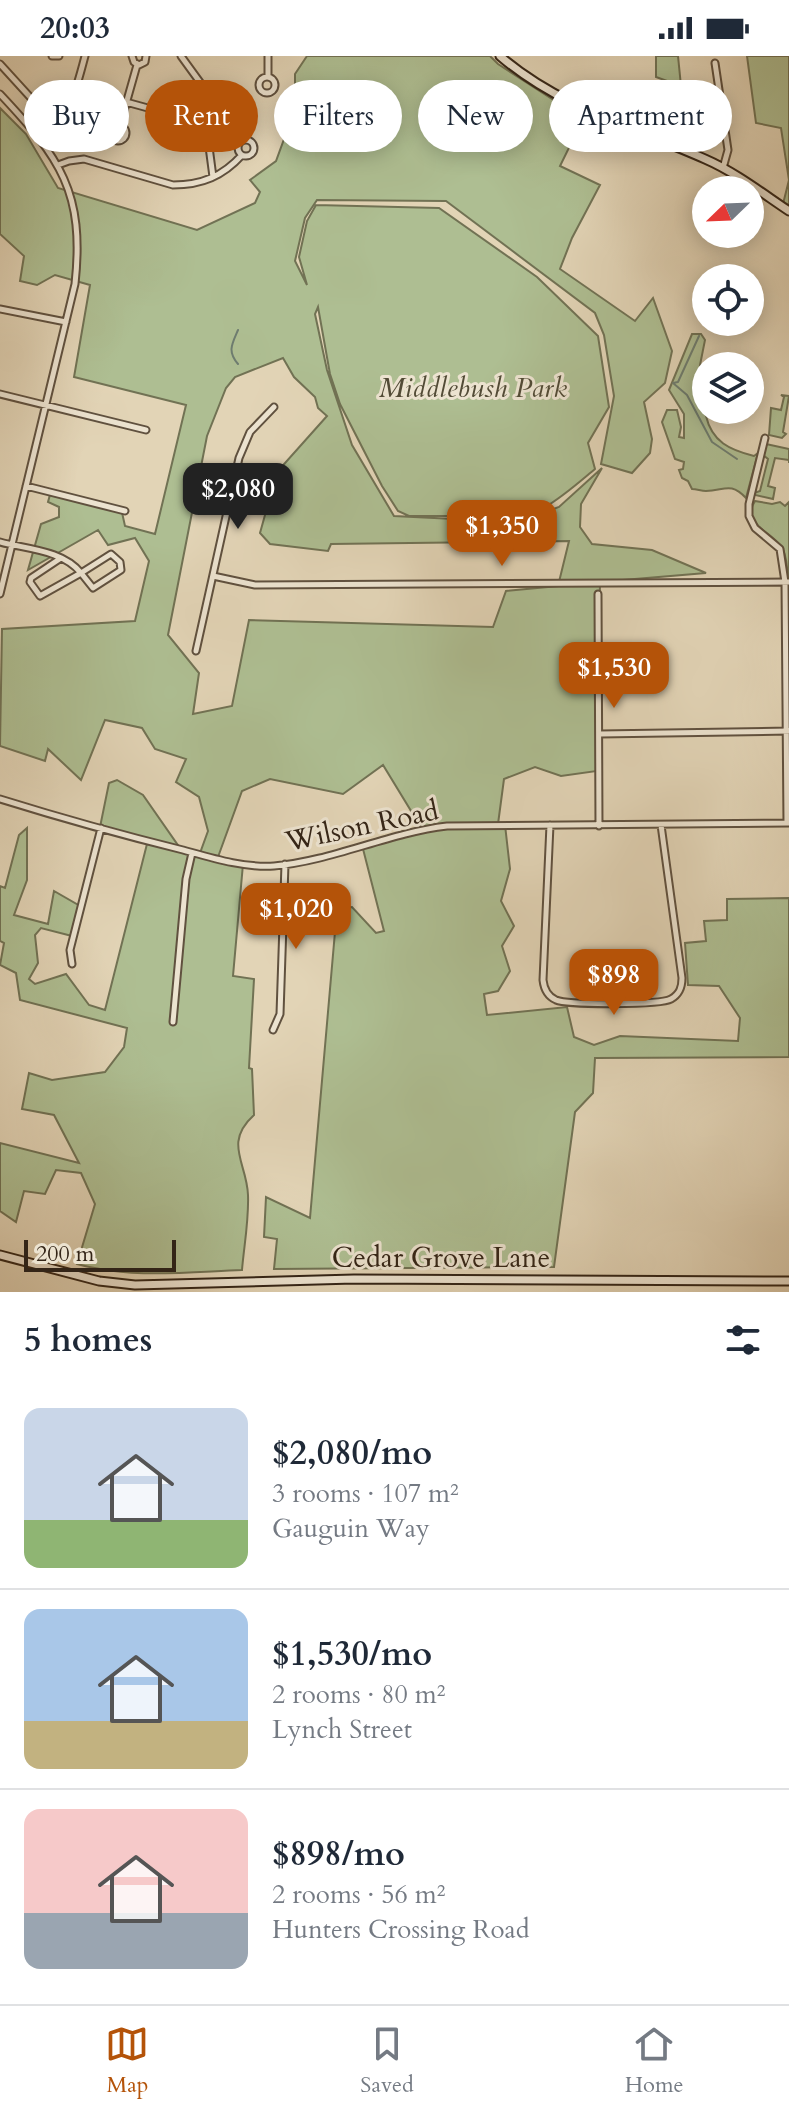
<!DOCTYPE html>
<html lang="en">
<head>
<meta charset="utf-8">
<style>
  :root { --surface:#fff; --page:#f2f2f3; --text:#1f2937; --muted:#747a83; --line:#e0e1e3; --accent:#b45309 }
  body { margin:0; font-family:Cardo,serif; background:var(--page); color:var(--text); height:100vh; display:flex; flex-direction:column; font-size:30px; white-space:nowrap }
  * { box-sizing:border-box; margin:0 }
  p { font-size:26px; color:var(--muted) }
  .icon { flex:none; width:44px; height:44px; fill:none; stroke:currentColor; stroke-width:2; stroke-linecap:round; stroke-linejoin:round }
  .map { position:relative; height:1236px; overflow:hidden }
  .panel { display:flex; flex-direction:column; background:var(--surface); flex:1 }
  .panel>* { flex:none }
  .banner { position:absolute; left:24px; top:24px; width:742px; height:72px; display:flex; gap:16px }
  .needle { width:52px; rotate:247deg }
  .fabs { position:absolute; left:692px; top:120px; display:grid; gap:16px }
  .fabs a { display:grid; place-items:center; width:72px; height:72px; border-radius:50%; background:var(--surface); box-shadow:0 4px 20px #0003; font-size:40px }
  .scale { position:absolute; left:24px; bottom:20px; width:152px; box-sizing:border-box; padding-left:8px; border:4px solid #342517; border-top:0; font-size:22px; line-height:28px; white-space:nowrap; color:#342517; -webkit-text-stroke:6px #ece3d0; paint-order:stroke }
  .price { position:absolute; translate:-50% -68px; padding:0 18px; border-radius:16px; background:var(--accent); color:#fff; font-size:26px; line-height:52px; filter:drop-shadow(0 2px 4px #0008) }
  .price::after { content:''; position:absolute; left:50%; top:48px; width:24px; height:18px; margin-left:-12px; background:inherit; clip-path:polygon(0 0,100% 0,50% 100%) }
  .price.on { background:#222; color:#fff }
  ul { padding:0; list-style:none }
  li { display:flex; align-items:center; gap:24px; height:200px; padding:0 24px }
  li+li { border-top:2px solid var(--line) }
  li span { display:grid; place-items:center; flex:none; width:224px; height:160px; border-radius:16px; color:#555 }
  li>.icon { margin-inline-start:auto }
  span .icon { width:96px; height:96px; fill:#fffc; stroke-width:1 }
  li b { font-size:34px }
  h2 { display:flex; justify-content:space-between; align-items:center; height:96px; padding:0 24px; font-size:34px }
  .chip { padding:0 28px; border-radius:36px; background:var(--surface); box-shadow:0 4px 20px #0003; font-size:28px; line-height:72px }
  .chip.on { background:var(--accent); color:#fff }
  .status { display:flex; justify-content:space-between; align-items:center; height:56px; padding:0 40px; background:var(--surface); direction:ltr }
  .status svg { height:22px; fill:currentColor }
  .tab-bar { display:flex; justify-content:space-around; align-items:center; height:112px; border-top:2px solid var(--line); background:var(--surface); font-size:22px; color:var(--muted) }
  .tab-bar a { display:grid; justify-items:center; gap:4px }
  .tab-bar .on { color:var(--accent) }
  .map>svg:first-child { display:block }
  .green { fill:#aebe92; stroke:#717254; stroke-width:2; fill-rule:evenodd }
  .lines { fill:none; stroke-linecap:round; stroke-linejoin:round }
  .stream { stroke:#6e7d70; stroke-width:2 }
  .street-casing { stroke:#60513f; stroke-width:9 }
  .secondary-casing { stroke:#342517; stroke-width:11 }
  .street { stroke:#ece3d0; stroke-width:5 }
  .secondary { stroke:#ece3d0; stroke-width:7 }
  .labels { text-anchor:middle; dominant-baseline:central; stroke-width:6; stroke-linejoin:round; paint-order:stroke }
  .park-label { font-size:28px; font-style:italic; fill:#524b36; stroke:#ece3d0 }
  .street-label { font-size:28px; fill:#342517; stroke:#ece3d0 }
</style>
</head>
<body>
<div class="status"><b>20:03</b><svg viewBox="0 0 49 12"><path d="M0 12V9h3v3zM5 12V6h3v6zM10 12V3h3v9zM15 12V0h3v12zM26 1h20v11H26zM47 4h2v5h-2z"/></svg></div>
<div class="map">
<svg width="789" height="1236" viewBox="0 0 789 1236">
  <rect width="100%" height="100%" fill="#e2d4b6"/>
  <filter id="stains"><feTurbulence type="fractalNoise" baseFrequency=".0025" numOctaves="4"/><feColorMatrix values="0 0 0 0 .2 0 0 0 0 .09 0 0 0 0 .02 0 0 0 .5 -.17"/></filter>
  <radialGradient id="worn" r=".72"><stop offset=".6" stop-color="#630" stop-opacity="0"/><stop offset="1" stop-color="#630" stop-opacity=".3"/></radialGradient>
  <path class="green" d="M307,0H490L498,8L583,63L560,110L600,129L572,182L560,213L635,265L653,242L672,295L665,327L644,346L652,383L650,397L632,417L601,408L614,340L604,279L595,257L446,145L317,144L305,162L295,205L307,229L299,201L307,165L316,149L439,152L537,221L598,280L609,351L588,387L595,413C573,431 528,474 498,460H409L398,455L382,430L340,348L330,318L318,251L315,258L327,314L352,389L394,460L517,466L559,451L602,412L581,448L580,471L592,488L652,494L706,517L600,526L597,715L561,720L535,711L504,723L498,768L505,769L510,813L501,845L514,870L502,890L510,915L498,935L484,938L487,959L567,951L574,981L594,989L620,980L738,985L740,962L719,930L688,929L685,887L706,885L704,865L727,864V843L789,842V1001L595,1002L593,1037L575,1056L554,1211L274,1213L277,1183L264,1181L266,1141L310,1162L337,853L352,851L376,877L384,875L362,789L422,773L383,709L343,738L270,723L242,735L218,801L243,808L233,920L254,923L249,1012L252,1013L254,1059C223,1087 247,1107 248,1139C249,1164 244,1190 242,1214C187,1216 130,1223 77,1208L95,1148L81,1117L56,1114L45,1138L24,1135L16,1166L0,1155V1087L79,1107L54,1059L22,1053L29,1017L52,1024L105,1016L124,991L127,972L20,944L16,917L0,909L4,887L0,885V830L5,832L19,779L27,772V824L14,859L48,868L54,835L80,850L72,880L41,872L35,879L38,907L29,923L35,928L66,918L89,949L105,954L148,784L100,771L109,727L117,724L143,739L180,792L200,797L208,775L199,741L176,726L186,703L155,693L142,672L105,664L81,724L48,693L45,705L0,690L2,573L135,565L149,505L135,482L108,489L98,474L28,514L41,468L59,461V451L48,446L51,435L121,452L125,470L155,478L186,349L74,321L90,229L55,219L37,229L20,225L24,200L0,178V52L26,78L58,132L197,174L255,147L260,136L250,124L276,105L295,53V18ZM283,302L294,321L315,341L318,352L327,360L277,416L260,477L270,488L328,495L331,488L569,485L558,530L506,535L493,571L249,564L232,650L193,658L199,617L168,579L207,380L226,332L235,321Z
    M656,0H678L681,30L656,21Z
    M747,0H789V151L783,148L789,124L781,72L756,67Z
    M692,278H701L705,284L700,309L706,311L699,345L706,348V354H711L710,359L706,360C712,386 730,394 754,400L758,397L746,442C730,425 724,435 706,435C701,435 697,433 692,433L688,425L682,422L679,414L683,413L684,406L675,403L662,366L667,354H677L681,371L679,381L684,382V358L669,334Z
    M781,339L789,340L783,376L786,378L782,382L769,379L771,352L781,354L784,341Z
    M766,388L789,393V407V404L775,402L768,430L775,432L773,443L755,439L754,437L760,435L768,403L763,399Z
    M755,445L772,448L780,446L785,450L789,446V524C786,515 788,501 782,492C773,476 740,468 755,445Z"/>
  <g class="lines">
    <path class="stream" d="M699,280L678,326L673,327L687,339L712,386L737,403
      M238,308C227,295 232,288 238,274"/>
    <g class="street-casing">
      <path id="street" d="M52,0H59
        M132,0L134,6L139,9L145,6L146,0
        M181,0L202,29L208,45L206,68L213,121
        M715,7L728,94L723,112
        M0,8L51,64
        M268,21V0
        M259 29a8 8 0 1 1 16 0a8 8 0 1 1-16 0Z
        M0,38C60,102 85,136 75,228L0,538
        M126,46L206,68
        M120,69L137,9
        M110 77a8 8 0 1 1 16 0a8 8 0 1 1-16 0Z
        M35,75C72,50 74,42 85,0
        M238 92a8 8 0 1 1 16 0a8 8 0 1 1-16 0Z
        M58,109L69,105L84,103L173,129C202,129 223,120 242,99
        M0,253L66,266
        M0,338L146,374
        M765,382L749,448V460L755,472L780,493L785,526L787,767
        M26,430L125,455
        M0,486C26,493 63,494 81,517L40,540L30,526L31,522L61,502
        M111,498L120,506L121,514L93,532L81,517Z
        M213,520L255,529L789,526
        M598,538L599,770
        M196,595L239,402L250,376L274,351
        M600,678L789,675
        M0,743C61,762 122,779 183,794C212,802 244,812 274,810C332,805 388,777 447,770L789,767
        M550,769L543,924C544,933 547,940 556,944C568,949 660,949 671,943C680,938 682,931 682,922L661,769
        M72,908L70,894L101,772
        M173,966L186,823L192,797
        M273,974L280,958L285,808"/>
    </g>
    <g class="secondary-casing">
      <path id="secondary" d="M500,0C559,51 635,72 705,103C735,116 762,137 789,155
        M0,1199L99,1225L135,1229L354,1223L789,1225"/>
    </g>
    <use href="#street" class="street"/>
    <use href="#secondary" class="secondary"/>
  </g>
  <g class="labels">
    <g class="park-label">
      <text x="473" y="332">Middlebush Park</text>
    </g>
    <g class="street-label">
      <text transform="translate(362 770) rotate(-12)">Wilson Road</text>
      <text x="441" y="1202">Cedar Grove Lane</text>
    </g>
  </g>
  <rect width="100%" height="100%" filter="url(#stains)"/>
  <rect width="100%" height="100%" fill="url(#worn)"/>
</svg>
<div class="fabs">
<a><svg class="needle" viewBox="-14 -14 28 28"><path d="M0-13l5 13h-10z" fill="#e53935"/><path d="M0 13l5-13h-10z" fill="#747a83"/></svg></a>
<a><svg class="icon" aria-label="locate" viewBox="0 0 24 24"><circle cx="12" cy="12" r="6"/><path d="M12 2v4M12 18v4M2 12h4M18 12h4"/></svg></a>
<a><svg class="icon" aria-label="layers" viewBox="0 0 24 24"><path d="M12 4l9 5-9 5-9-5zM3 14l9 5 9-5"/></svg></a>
</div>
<div class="scale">200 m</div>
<b class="price on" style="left:238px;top:475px">$2,080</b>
<b class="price" style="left:502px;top:512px">$1,350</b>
<b class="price" style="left:614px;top:654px">$1,530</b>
<b class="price" style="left:296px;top:895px">$1,020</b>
<b class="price" style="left:614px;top:961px">$898</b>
<div class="banner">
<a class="chip">Buy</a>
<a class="chip on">Rent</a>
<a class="chip">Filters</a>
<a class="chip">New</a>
<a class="chip">Apartment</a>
</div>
</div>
<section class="panel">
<h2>5 homes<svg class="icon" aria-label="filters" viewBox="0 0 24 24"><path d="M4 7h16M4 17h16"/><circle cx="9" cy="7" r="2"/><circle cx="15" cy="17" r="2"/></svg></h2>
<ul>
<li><span style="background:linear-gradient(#c9d6e8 70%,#8fb573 0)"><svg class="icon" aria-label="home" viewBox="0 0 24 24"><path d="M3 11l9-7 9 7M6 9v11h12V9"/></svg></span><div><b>$2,080/mo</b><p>3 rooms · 107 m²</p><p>Gauguin Way</p></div></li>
<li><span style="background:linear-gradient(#a9c7e8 70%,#c2b280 0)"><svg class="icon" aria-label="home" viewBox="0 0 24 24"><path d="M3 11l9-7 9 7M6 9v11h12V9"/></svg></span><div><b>$1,530/mo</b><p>2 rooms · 80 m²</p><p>Lynch Street</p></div></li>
<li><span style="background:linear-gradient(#f6c9c9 65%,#9aa5b1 0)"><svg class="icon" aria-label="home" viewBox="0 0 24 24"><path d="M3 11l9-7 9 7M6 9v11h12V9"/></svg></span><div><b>$898/mo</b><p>2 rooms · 56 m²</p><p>Hunters Crossing Road</p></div></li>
</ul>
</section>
<nav class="tab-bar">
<a class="on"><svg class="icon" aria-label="map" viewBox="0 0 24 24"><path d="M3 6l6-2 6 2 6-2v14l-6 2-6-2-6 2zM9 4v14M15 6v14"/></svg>Map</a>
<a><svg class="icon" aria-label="saved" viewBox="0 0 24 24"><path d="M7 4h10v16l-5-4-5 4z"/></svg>Saved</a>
<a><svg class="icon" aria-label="home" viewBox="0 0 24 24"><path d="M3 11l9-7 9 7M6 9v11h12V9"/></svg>Home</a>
</nav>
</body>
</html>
